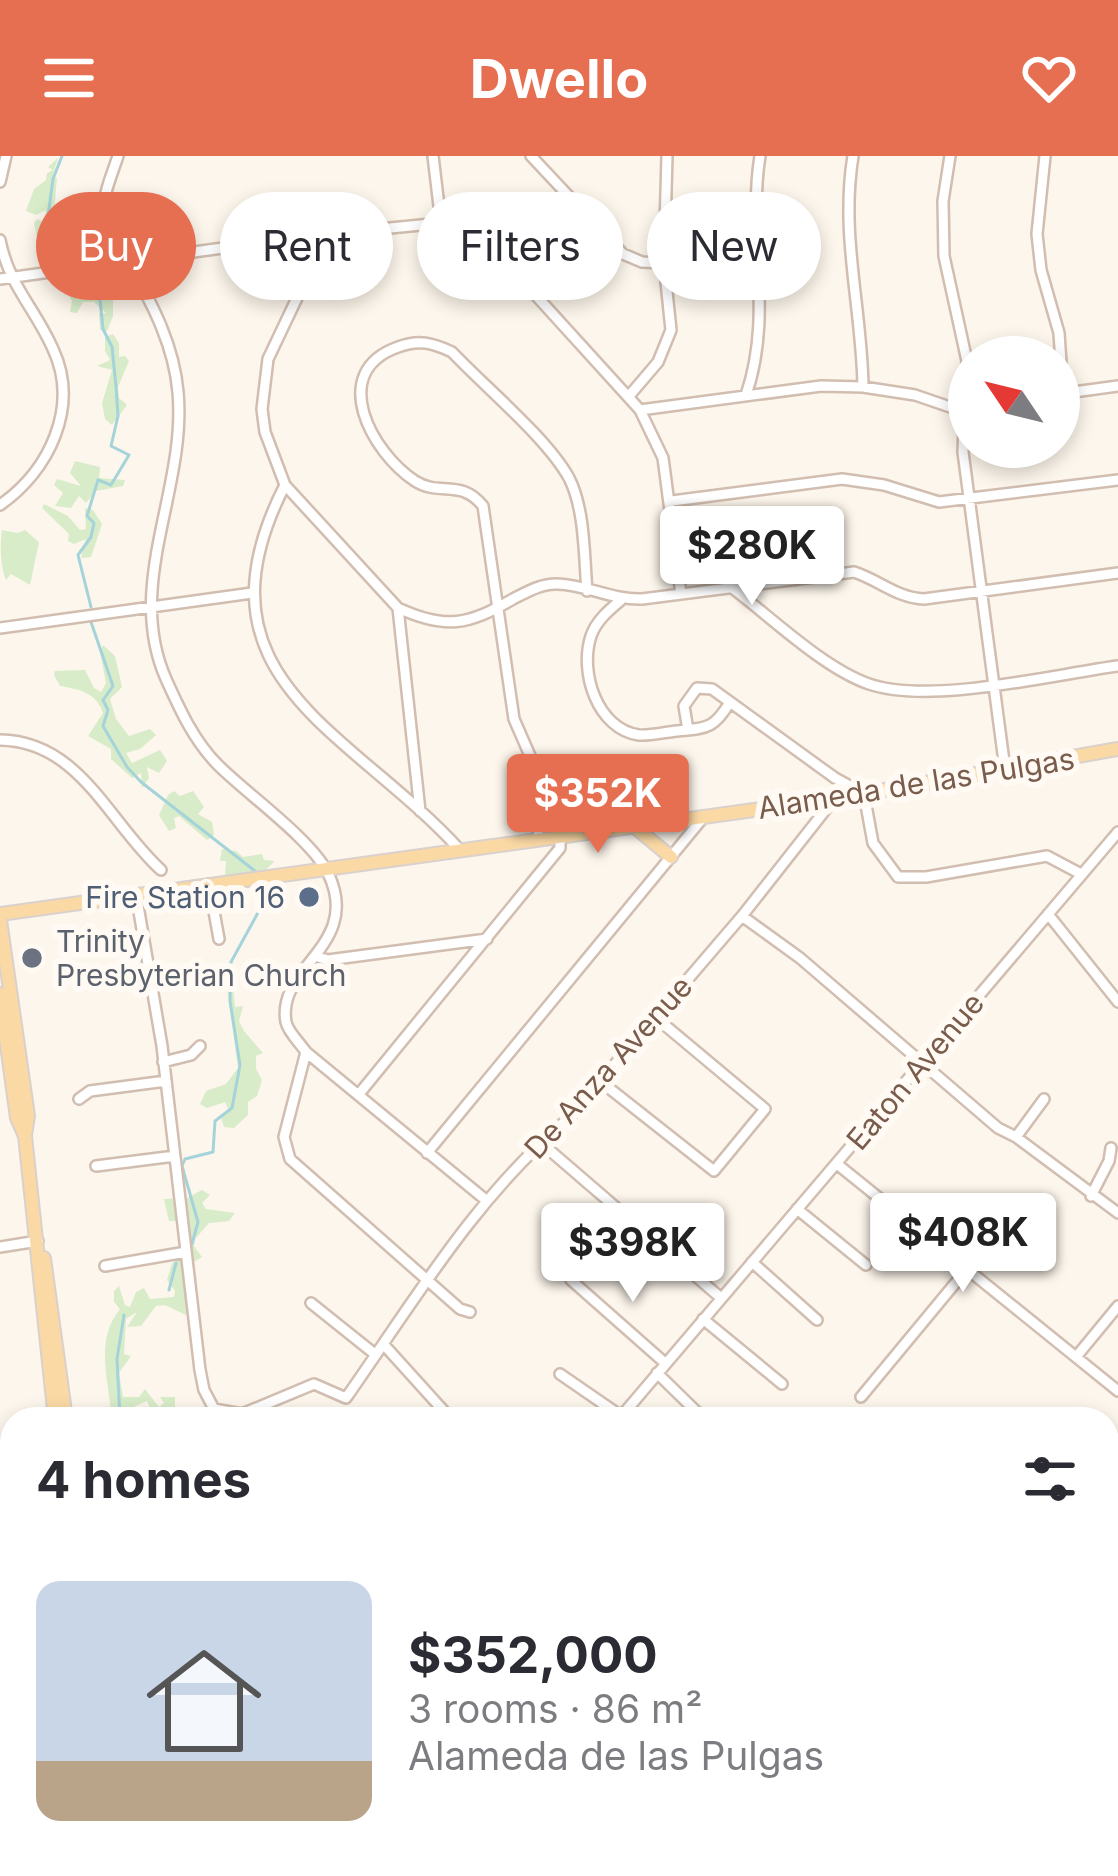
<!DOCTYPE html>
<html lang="en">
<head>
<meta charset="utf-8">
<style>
  :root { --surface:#fff; --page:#f2f2f3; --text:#2b2b33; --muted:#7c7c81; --accent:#e76f51 }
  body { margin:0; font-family:Inter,sans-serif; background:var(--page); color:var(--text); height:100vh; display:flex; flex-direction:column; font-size:45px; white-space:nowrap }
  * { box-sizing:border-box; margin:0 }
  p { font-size:39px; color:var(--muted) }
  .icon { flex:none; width:66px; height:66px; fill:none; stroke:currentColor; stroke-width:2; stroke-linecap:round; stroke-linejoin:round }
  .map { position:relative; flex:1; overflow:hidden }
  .side { position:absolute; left:0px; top:1251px; width:1119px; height:471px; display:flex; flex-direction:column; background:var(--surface); border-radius:36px 36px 0 0; box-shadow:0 6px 18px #0003 }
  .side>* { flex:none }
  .banner { position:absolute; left:36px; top:36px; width:1047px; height:108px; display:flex; gap:24px }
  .needle { width:78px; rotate:305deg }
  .controls { position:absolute; left:948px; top:180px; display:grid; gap:24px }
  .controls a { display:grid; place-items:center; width:132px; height:132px; border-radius:50%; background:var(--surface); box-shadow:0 6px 18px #0003; font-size:60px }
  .price { position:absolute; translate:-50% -102px; padding:0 27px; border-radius:12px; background:#fff; color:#222; font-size:39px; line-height:78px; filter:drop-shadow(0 3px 6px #0008) }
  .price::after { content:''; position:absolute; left:50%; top:72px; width:36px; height:27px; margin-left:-18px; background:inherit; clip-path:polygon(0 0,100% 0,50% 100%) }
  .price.current { background:var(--accent); color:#fff }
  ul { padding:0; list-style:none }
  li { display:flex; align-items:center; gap:36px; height:300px; padding:0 36px }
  li span { display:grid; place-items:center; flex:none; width:336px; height:240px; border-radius:24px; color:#555 }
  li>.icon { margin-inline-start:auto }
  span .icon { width:144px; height:144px; fill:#fffc; stroke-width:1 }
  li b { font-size:51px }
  h2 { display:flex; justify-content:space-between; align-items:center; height:144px; padding:0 36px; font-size:51px }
  .pill { padding:0 42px; border-radius:54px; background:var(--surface); box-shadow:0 6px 18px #0003; font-size:42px; line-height:108px }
  .pill.current { background:var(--accent); color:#fff }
  header { display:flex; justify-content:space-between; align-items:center; height:156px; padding:0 36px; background:var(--accent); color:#fff; font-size:54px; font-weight:700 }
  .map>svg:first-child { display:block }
  .green { fill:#d8ecc9 }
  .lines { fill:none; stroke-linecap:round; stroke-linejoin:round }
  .stream { stroke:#a5d3da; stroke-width:3 }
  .minor-casing { stroke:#d1beb0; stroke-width:14 }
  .major-casing { stroke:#dad1cd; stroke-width:16 }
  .minor { stroke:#fff; stroke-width:9 }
  .major { stroke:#fbd9a5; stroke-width:12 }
  .service-dot { fill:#5c6f8a; stroke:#fffaf3; stroke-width:4.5 }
  .worship-dot { fill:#6b7280; stroke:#fffaf3; stroke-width:4.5 }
  .labels { text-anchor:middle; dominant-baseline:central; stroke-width:12; stroke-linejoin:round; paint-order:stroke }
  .street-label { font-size:30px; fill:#7a5c4d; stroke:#fffaf3 }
  .service-label { font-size:30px; fill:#4e5e75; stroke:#fffaf3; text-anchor:end }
  .worship-label { font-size:30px; fill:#5b616d; stroke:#fffaf3; text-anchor:start }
</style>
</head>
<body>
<header><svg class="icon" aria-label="menu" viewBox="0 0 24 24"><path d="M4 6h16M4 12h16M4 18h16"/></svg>Dwello<svg class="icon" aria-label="heart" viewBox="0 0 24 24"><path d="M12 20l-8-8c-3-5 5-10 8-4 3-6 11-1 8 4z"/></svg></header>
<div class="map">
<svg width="1118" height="1720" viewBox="0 0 1118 1720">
  <rect width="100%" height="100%" fill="#fdf6ec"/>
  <path class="green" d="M58,2L52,21L57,22L52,79L57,87L52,95L37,81L34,67L37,63L44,66L46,54L36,59L26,55L34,33L46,24L47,17L53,14L48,11Z
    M75,119L73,134L82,132L101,142L113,138V160L107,175L100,174L99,158L106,157L94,146H83L77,157L70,156L72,145L63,128L58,129L55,124Z
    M113,178L119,187V201L125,200L129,205L118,231L119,242L127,249L112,269L105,263L102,247L112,214L97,210L110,204L105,195V181Z
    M75,305L100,311L99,322L125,324L123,330L96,335L86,347L79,340L71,352L55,350L63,337L54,329L57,323L81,330L70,317Z
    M44,348L68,360L80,374L86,373L85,352L93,354L102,368L91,401L81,402L86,383L74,388L68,385L69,378L42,352Z
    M2,374L18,377L25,374L39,386L30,429L11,418L6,424C0,409 0,389 2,374Z
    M103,489L115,500L122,531L110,543L116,563L129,580L150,573L156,579L140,593L126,597L132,607L160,594L167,605L159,617L147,611L149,622L142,632L141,617L132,622L111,603V593L88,580L103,557C97,537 79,533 60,530L54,519L55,515L85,514L94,532L101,536L106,527L100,496Z
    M174,635L180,640L193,635L204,651L198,658L212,666L214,679L207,684L179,660L174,662L176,672L169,675L159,659L168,639Z
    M222,693L236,695L243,701L262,698L264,704L275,705L261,718L229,723L225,720L226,705H220Z
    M227,831L233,832L235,851L243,850L239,865L244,875L263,897L256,900V913L262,924L257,940L248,946V959L234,972L224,971L221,962L229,954L225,946L207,952L200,948L206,935L226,928L238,912Z
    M202,1034L210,1039L202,1047L206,1053L235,1057L229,1065L209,1067L195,1083L194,1090L202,1101L194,1106L196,1131L185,1138L190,1146L186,1159L165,1149L156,1150L141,1170L127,1171L137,1156L126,1163L124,1198L131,1200L119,1217L123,1241H139L145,1233L159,1251L164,1247L160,1241H175V1257L160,1263L153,1259L147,1245L116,1259L111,1257C108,1220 95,1184 120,1153L114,1146V1135L119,1130L125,1149L130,1151L136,1136L144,1132L150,1143L174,1141L175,1135L167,1124L172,1107L184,1100L178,1084L181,1065H169L164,1043L187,1042Z
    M12,1679V1710L21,1712L672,1710L664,1720H0L8,1704L4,1700Z"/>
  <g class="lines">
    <path class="stream" d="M62,0L53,23L46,75L68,98V105
      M69,120L72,131L100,144L103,173L112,191L116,230L118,260L111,290L129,299L111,329L98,324L87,360L94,367L91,381L78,399L91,451
      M91,466L113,530L103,544L108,554L103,570L127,611L141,626L255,715
      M192,1088L198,1066L182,1010L185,1003L213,996L215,965L232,952L240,909L230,845L231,806L260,753L257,731
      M169,1134L176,1107
      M120,1263L117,1203L124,1159
      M0,1587L12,1571"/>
    <g class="minor-casing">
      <path id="minor" d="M118,0C112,19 101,42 104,62C106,79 121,95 130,109C153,149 174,190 178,236C187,334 124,428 166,523C180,554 194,585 218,609C247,638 311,683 328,717C363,790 276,810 286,866C288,876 300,887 306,896L487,1045
        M433,0L441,67
        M531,0L623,98L642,106L664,107
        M853,0C840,79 862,153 863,231
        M950,0L943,45L944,100L967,205L963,296L1005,613
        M1045,0L1037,78L1041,114L1059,177L1063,237
        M0,26L6,0
        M309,80L306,123L268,203L262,253L265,276L285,329L398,452L420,655
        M0,84C9,130 35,152 53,193C80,251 49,315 0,349
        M0,123L309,80L441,67L482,86L511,112L640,254L663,302L681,438
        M1059,238L1118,230
        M746,239C774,157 747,82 760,0
        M629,240L658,206L671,174L664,107L667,0
        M640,254L821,230L863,231L915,239L950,251L966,250
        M285,329C186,523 350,573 460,694
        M672,345L842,323L884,329L939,346L1118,324
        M732,432C771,461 823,512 869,528C930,549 1051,519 1118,510
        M621,444C609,454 596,465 591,480C579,516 597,573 639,579C650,580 665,576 677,575C707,572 714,573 730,546L835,622L864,638L873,687L898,721H926L1047,700L1081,718
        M398,452C446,474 468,469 513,443C527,436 542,427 558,428C587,429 612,444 642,443L854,416C879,424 897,442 924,443L1118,417
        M0,472L252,437
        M688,574L684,550L697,532L712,533L730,546
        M0,584C80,585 109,667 161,714
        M539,683L531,602L514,563L483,350C460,322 440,341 415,325C372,297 327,216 398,191C419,183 433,187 452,196C485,231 547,282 569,322C585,353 584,400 587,435
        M209,728L219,783
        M136,738L162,890L200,1214L204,1234L214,1253
        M1048,758L1118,846
        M742,760L800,802L998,972L1016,981L1118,1057
        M318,801L328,804L487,783
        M306,896L284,981L290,1003L460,1153L470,1156
        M163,906L191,899L200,890
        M600,925L714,1015L765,953L655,861
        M359,938L560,692V681
        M79,943L90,935L166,925
        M1016,981L1044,943
        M540,986L721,1142
        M427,997L702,663
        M837,1008L1118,1235
        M96,1010L175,1000
        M1091,1040L1109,1005L1111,992
        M797,1053L866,1109
        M0,1091L38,1085
        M752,1106L817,1164
        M105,1110L186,1096
        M571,1124L665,1207
        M311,1147L376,1199
        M703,1163L782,1228
        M385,1190L451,1263
        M1076,1201L1118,1150
        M657,1217L704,1263
        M560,1218L621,1260
        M861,1241L967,1113
        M214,1253L242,1258L314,1228L346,1242C414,1145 476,1040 568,963L742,760L834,643
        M619,1263L1118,676
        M1107,1399L1118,1398
        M0,1446L12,1450
        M1107,1648L1118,1632
        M0,1692L5,1672
        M1107,1693L1118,1689
        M988,1710L991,1720
        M1008,1710L1022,1720
        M795,1720L816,1710
        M1040,1720L1054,1710
        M1074,1720L1086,1710"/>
    </g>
    <g class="major-casing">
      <path id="major" d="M635,671L671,701
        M0,758L834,643L1118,593
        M0,764L28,960L25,979
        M0,838L17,962L25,980L55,1263
        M44,1102L66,1263
        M0,1516L12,1499"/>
    </g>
    <use href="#minor" class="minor"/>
    <use href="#major" class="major"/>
  </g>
  <circle class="service-dot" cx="309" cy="741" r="12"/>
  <circle class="worship-dot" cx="32" cy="802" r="12"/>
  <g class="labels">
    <g class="street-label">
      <text transform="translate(916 627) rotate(-9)">Alameda de las Pulgas</text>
      <text transform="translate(608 911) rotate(-48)">De Anza Avenue</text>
      <text transform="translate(915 915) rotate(-50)">Eaton Avenue</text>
    </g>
    <g class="service-label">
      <text x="285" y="741">Fire Station 16</text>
    </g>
    <g class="worship-label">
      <text x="56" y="785">Trinity<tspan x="56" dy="34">Presbyterian Church</tspan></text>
    </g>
  </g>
</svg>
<div class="controls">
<a><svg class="needle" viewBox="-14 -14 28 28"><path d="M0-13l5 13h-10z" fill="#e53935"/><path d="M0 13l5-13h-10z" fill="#7c7c81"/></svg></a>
</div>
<b class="price" style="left:752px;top:452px">$280K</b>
<b class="price current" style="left:598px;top:700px">$352K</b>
<b class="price" style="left:963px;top:1139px">$408K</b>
<b class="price" style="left:633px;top:1149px">$398K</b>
<div class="banner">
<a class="pill current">Buy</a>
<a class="pill">Rent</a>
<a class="pill">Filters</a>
<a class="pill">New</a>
</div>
<section class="side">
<h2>4 homes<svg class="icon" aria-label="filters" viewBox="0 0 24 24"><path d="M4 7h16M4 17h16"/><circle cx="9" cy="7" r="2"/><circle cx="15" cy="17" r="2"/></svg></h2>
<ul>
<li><span style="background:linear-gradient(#c9d6e8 75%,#b9a48a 0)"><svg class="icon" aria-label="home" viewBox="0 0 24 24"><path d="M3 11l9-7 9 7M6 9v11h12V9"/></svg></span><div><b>$352,000</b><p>3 rooms · 86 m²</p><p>Alameda de las Pulgas</p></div></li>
</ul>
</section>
</div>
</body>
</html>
